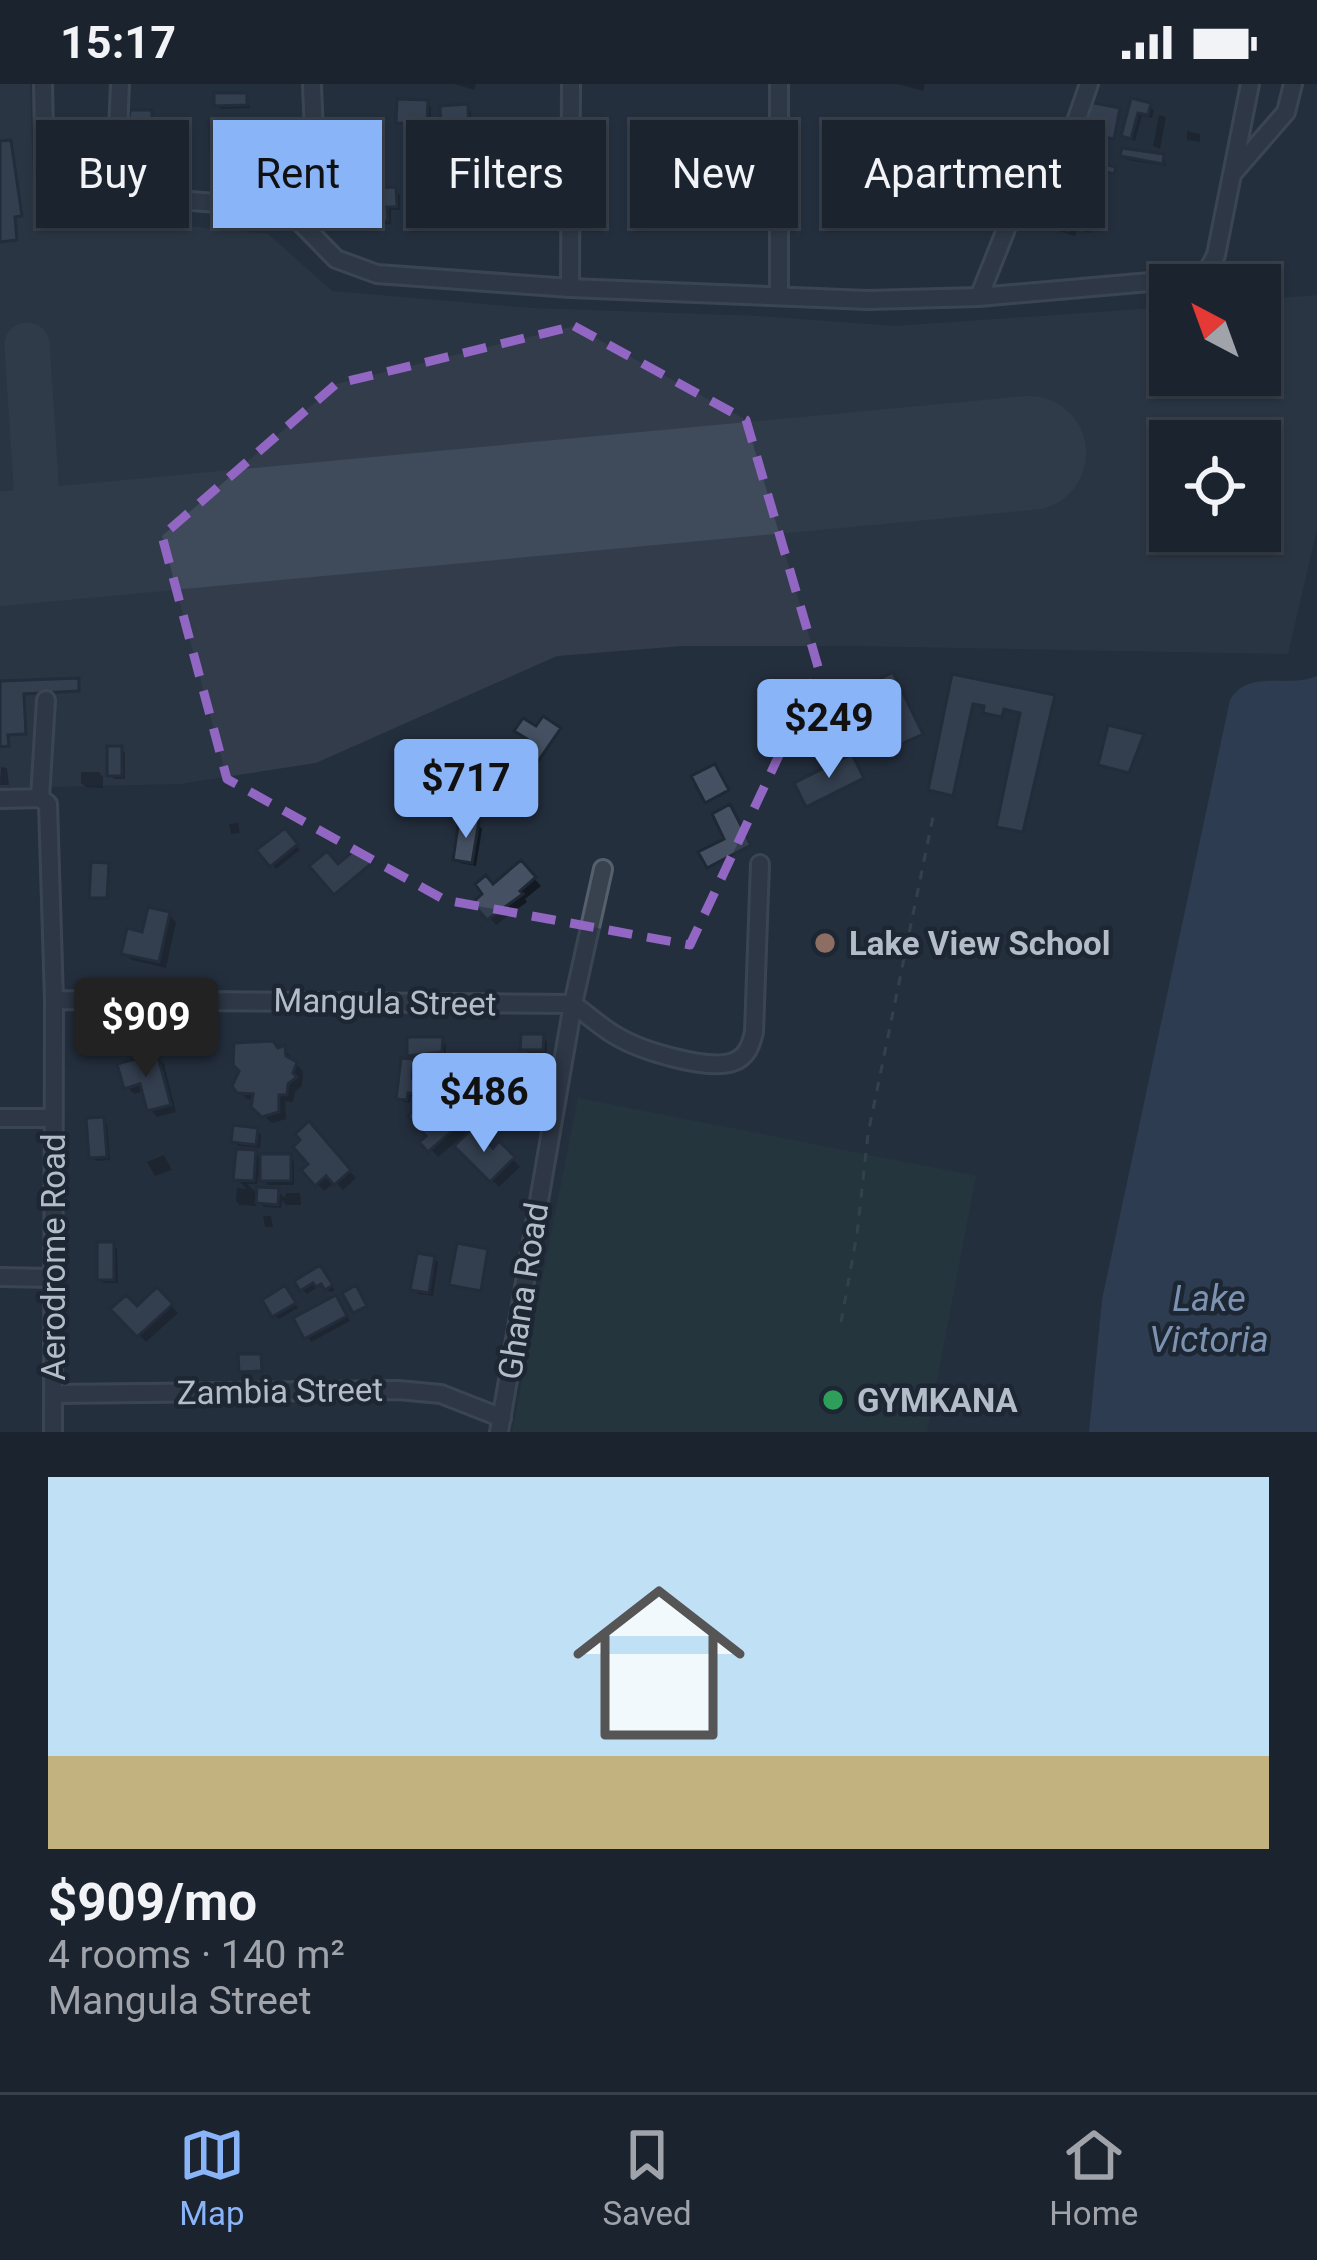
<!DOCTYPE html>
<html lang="en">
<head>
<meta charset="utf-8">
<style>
  :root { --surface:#1b232e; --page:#282f3a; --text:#f1f3f6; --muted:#a0a4aa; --line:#39404a; --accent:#8ab4f8 }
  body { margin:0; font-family:Roboto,sans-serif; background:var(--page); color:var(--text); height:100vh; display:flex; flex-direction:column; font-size:45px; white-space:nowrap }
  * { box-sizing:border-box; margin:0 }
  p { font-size:39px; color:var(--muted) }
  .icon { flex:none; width:66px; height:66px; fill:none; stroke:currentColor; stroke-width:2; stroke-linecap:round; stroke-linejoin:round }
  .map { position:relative; height:1348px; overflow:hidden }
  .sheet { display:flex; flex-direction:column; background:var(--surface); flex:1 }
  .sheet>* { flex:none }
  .hud { position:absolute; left:36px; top:36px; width:1245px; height:108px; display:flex; gap:24px }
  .needle { width:78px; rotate:319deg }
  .tools { position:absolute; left:1149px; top:180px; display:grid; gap:24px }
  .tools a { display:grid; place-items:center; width:132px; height:132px; border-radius:0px; background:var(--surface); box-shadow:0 3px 9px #0004,0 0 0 3px var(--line); font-size:60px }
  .price { position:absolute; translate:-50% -102px; padding:0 27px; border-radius:12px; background:var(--accent); color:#111; font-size:39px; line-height:78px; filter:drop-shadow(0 3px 6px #0008) }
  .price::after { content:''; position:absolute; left:50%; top:72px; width:36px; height:27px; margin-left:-18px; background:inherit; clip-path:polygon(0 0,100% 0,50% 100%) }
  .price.current { background:#222; color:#fff }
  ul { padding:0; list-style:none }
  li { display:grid; align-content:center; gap:24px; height:636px; padding:0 48px }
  li span { display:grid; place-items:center; height:372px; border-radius:0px; color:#555 }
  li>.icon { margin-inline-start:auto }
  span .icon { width:216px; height:216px; fill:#fffc; stroke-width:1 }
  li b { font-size:51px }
  .pill { padding:0 42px; border-radius:0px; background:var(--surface); box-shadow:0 3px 9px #0004,0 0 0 3px var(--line); font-size:42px; line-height:108px }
  .pill.current { background:var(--accent); color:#111 }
  .status { display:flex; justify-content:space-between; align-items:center; height:84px; padding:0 60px; background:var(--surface); direction:ltr }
  .status svg { height:33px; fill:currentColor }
  .tabs { display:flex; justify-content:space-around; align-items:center; height:168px; border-top:3px solid var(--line); background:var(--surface); font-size:33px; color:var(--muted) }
  .tabs a { display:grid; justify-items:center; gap:6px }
  .tabs .current { color:var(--accent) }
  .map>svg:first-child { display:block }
  .airport { fill:#323c4b; fill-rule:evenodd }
  .green { fill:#263c3f }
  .water { fill:#394c67 }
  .shadow { fill:#0007 }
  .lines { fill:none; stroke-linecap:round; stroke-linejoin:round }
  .taxiway { stroke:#3f4a5a; stroke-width:45 }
  .runway { stroke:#3f4a5a; stroke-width:114 }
  .building { fill:#455162; stroke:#1f2835; stroke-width:3 }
  .minor-casing { stroke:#565f6c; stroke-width:22 }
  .path { stroke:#44595c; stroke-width:3; stroke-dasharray:9 9; stroke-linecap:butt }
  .minor { stroke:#38414e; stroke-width:16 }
  .marked { fill:none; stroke:#9266c3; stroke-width:9; stroke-dasharray:24 15; stroke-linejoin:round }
  .education-dot { fill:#8d6e63; stroke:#1d2633; stroke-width:4.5 }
  .leisure-dot { fill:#2e9e5b; stroke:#1d2633; stroke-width:4.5 }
  .labels { text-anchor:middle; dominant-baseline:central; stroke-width:9; stroke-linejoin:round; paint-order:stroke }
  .poi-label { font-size:33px; font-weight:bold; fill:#b4bcc9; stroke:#1d2633; text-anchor:start }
  .street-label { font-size:33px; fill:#b4bcc9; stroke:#1d2633 }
  .water-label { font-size:36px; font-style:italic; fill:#7c92b1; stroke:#1d2633 }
</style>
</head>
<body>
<div class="status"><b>15:17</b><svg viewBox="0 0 49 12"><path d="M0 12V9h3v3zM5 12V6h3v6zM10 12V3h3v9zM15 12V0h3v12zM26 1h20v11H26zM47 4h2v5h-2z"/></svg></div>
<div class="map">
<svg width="1317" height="1348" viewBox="0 0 1317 1348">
  <rect width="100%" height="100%" fill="#242f3e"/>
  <path class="airport" d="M0,0H30L34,127L268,150L332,207L531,224L760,232L895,242L1170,223V291H1260V216L1317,211V445L1288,570L857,562H682L557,572L316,679L180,700L0,704ZM1170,357H1260V447H1170Z"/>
  <path class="green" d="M578,1014L976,1092L927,1348H512Z"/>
  <path class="water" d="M1317,592V1348H1089L1102,1216L1230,616C1249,584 1287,605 1317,592Z"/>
  <path class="shadow" d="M454,0H476L474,6Z
    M897,0H925L923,7Z
    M245,12L250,24L221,25L217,20Z
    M1133,17L1154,26L1152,34L1142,32L1135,57L1124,52Z
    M426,19L431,23L430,43L404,42L399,38Z
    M466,23L471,28L472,56L448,57L444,53Z
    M1159,31L1166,33L1160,65L1153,62Z
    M243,38L247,43L248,73L217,68L213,64Z
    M1187,47L1200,50V58L1187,56Z
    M356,52L369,54V63L356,60Z
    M348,68L362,69L363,75H349Z
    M1041,68L1116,87L1074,80L1069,102L1092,110L1099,117L1089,149L1078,145L1075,152L1052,145L1029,125L1061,120L1069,98Z
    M413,70L427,71L428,82L413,81Z
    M1123,71L1163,72L1166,82L1128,76Z
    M431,91L435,96V126H418L414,121Z
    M465,92L470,96L468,128H453L449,123Z
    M395,106L400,111V126H391V140L370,141L366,133L355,129Z
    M955,594L1054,615L1024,748L1000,743L1023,629L1005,625L1003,632L988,629L987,622L974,619L954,711L933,707Z
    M823,614L833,633L778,660L767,639Z
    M544,636L560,647L526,698L510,687Z
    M120,665L125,669V695H114L110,690Z
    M1,683L7,684L9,701H0Z
    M81,688H99L103,693V704L86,703L81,699Z
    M485,689L489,694L481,731L463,728L459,723Z
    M229,740L238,739L240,749L231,750Z
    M477,740L482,745L476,782L460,779L456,775Z
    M284,748L300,766L276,785L261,767Z
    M521,780L541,802L525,815L527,818L496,841L476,819Z
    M169,831L176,838L166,884L132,876L124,869Z
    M543,953L547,958V970L528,969L523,965Z
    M441,956L446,961V972L414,975L410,971Z
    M284,965L303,988L302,1002L295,1008L293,1018L285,1017L286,1035L272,1039L254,1022L255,1016L247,1015L239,1007Z
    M156,973L164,980L176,1028L157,1033L150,1025L145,1007L134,1010L127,1003Z
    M413,978L417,983L416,997L428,1003L427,1014L411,1012L410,1019L404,1018L399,1014Z
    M456,995L477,1018L467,1026L478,1038L470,1045L493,1068L499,1061L520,1083L499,1103L455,1059L438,1073L424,1058L430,1052V1032Z
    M103,1036L107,1040L110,1076L96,1077L92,1073Z
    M257,1046L261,1051L260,1064L239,1062L234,1057Z
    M316,1048L356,1094L343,1106L335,1098L324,1107L305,1086L312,1080Z
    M255,1069L263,1078L290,1073L294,1078V1101H268L258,1091L257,1100H247L260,1112L278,1107L285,1114L286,1109H300L301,1121H286L282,1116L281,1124L264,1123L256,1115V1122L240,1121L236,1117L237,1104L247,1105L237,1095Z
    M164,1071L172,1086L155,1092L147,1078Z
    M263,1132H271L273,1143H265Z
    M113,1161L117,1165L118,1199H104L100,1195Z
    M434,1174L438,1179L433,1212L418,1210L414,1205Z
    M324,1189L335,1206L331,1208L319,1202L307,1210L302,1205Z
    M157,1207L178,1229L146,1258L115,1225L137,1226Z
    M289,1209L298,1224L279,1235L274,1231Z
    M340,1219L350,1237L311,1258L297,1236Z"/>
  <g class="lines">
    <path class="taxiway" d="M27,261L38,430"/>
    <path class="runway" d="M0,465L1029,369"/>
  </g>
  <path class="building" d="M214,9H247V21L214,22Z
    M1131,14L1151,19L1148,31L1138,29L1131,55L1121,52Z
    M397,15L428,16L427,40L396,39Z
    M1089,18L1120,24L1114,55L1083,49Z
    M468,20L469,52L441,54L440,22Z
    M130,26H152V43L159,42V62H154V68L125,67Z
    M244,35L245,70H231V65H210L209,36Z
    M975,38L982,61L964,67L957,44Z
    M11,56L22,132L15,133L17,156L0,158V57Z
    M1039,64L1116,83L1114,90L1074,80L1069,99L1045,93L1042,103L1038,101L1040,93L1032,91Z
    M1122,64L1164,70L1163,80L1120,72Z
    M982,71L995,74L990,101L977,99Z
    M906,86L916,104L884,121L874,103Z
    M432,88V122L411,123V89Z
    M447,88L466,89L465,125H446Z
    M1065,98L1093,107L1082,143L1071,140L1068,147L1042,138L1044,132L1026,126L1032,107L1059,116Z
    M396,103L397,123H387L388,137H363L362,130H352L351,104Z
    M925,107L968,120L961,144L925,129L923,137L917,135Z
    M893,588L923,650L899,661L876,624L882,621L872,599Z
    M952,590L1055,611L1023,748L996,743L1020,629L1004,625L1002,633L983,629L984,622L973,620L953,712L928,706Z
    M79,594V607L24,610L26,650L8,651L9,662L0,663V597Z
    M823,609L833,632L774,660L763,637Z
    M543,632L561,644L523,699L506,688L527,655L514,647L523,634L536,642Z
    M1108,641L1144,650L1129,689L1098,681Z
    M107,662H122V692H107Z
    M852,670L864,694L806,723L794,699Z
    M715,680L729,706L705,719L691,692Z
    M465,682L486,687L477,729L456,724Z
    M730,720L751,761L707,784L698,768L724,755L712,730Z
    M459,735L479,737L472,779L453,776Z
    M285,744L298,760L270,783L256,766Z
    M358,763L372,779L334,811L309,782L327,767L338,780Z
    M521,776L536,793L520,807L523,810L487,836L472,819L482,810L475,800L486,791L493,800Z
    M91,778L109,779L107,814H89Z
    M148,823L170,828L159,878L121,870L127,844L142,848Z
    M521,950H544L543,966H520Z
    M407,953H443L442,968L407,972Z
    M273,957L278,964L285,961L286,972L297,978L293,989L297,993L288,1000L287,1011H279V1028L262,1033L251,1023L253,1010L237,1009L232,1002L239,987L233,981L234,959Z
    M157,969L171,1021L147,1027L140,1000L124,1005L117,980Z
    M401,974L414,975L412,994L425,995L423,1011L408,1009L407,1016L396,1015Z
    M456,990L472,1009L462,1017L473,1029L428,1068L419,1058L426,1052L408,1032L422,1019L429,1028L435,1023L427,1015Z
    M104,1033L107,1073L89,1074L86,1034Z
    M309,1037L351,1086L334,1101L326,1092L315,1102L301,1086L308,1080L293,1063L300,1056L295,1050Z
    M233,1041L258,1044L256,1061L231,1058Z
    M473,1044L493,1064L499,1057L515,1073L490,1098L454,1062Z
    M236,1065L256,1066L254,1097L233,1096Z
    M260,1070H291V1097H260Z
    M257,1103L279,1104L278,1121L256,1119Z
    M97,1158H114V1196H97Z
    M457,1159L488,1165L481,1207L449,1201Z
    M417,1169L435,1172L429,1209L410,1206Z
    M320,1181L333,1201L325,1206L321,1200L316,1203L313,1199L300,1207L294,1197Z
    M285,1201L296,1219L272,1233L262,1216Z
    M356,1201L367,1222L353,1229L342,1209Z
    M157,1203L173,1220L137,1253L110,1225L126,1211L137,1222Z
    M336,1211L347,1232L304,1255L293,1234Z
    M238,1270H261L262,1287L239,1288Z"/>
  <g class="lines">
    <g class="minor-casing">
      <path id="minor" d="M43,0L44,50L51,74L70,96L105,110L277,124L293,131L336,175L377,190L570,204L868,216L979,213L1195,194L1207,188L1216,171L1250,0
        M779,0V212
        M1234,88L1286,28L1293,0
        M70,96L117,70L120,0
        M293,131C321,97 313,42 312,0
        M570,204L571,0
        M979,213L1005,148L1033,55L1038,50L1071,52L1089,0
        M40,714L48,720L54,916L53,1348
        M40,714L46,616
        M0,715L40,714
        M54,916L573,920C588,931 604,946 620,954C643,967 708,987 733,978C747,973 751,961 754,948L760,780
        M0,1034H53
        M0,1193L53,1194
        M53,1310L398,1306L441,1310L502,1334
        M499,1348L573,920L603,785"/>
    </g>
    <path class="path" d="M841,1238L857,1150L868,1050L934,728"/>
    <use href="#minor" class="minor"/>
  </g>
  <path d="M0 0H1317V1348H0ZM574,242L746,336L819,586L690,861L445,816L227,695L162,452L336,300Z" fill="#242f3e" fill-opacity=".55" fill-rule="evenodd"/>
  <path class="marked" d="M574,242L746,336L819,586L690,861L445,816L227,695L162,452L336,300Z"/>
  <circle class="education-dot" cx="825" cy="859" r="12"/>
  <circle class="leisure-dot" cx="833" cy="1316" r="12"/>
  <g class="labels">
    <g class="poi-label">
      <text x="849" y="859">Lake View School</text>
      <text x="857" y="1316">GYMKANA</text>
    </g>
    <g class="street-label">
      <text transform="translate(385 918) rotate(1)">Mangula Street</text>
      <text transform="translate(53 1173) rotate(-90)">Aerodrome Road</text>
      <text transform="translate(523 1207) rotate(-81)">Ghana Road</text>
      <text transform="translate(280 1307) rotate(-1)">Zambia Street</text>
    </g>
    <g class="water-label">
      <text x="1209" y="1215">Lake<tspan x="1209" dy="41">Victoria</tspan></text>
    </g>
  </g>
</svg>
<div class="tools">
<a><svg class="needle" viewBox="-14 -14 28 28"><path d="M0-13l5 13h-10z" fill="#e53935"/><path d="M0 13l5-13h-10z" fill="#a0a4aa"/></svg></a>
<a><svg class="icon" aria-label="locate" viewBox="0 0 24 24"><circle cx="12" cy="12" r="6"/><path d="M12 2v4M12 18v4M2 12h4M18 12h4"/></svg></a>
</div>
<b class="price" style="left:829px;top:697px">$249</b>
<b class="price" style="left:466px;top:757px">$717</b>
<b class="price current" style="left:146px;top:996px">$909</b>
<b class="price" style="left:484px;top:1071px">$486</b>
<div class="hud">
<a class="pill">Buy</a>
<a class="pill current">Rent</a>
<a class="pill">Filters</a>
<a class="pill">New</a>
<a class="pill">Apartment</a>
</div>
</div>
<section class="sheet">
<ul>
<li><span style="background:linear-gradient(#bfe0f5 75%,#c2b280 0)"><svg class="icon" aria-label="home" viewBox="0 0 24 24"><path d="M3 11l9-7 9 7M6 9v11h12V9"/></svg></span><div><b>$909/mo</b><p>4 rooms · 140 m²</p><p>Mangula Street</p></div></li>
</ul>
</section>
<nav class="tabs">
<a class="current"><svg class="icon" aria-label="map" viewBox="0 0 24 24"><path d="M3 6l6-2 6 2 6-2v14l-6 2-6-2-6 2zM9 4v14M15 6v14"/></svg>Map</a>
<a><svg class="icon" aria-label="saved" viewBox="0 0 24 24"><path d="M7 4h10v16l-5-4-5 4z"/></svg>Saved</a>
<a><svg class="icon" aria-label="home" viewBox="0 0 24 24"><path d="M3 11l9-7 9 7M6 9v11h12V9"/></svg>Home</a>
</nav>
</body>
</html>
